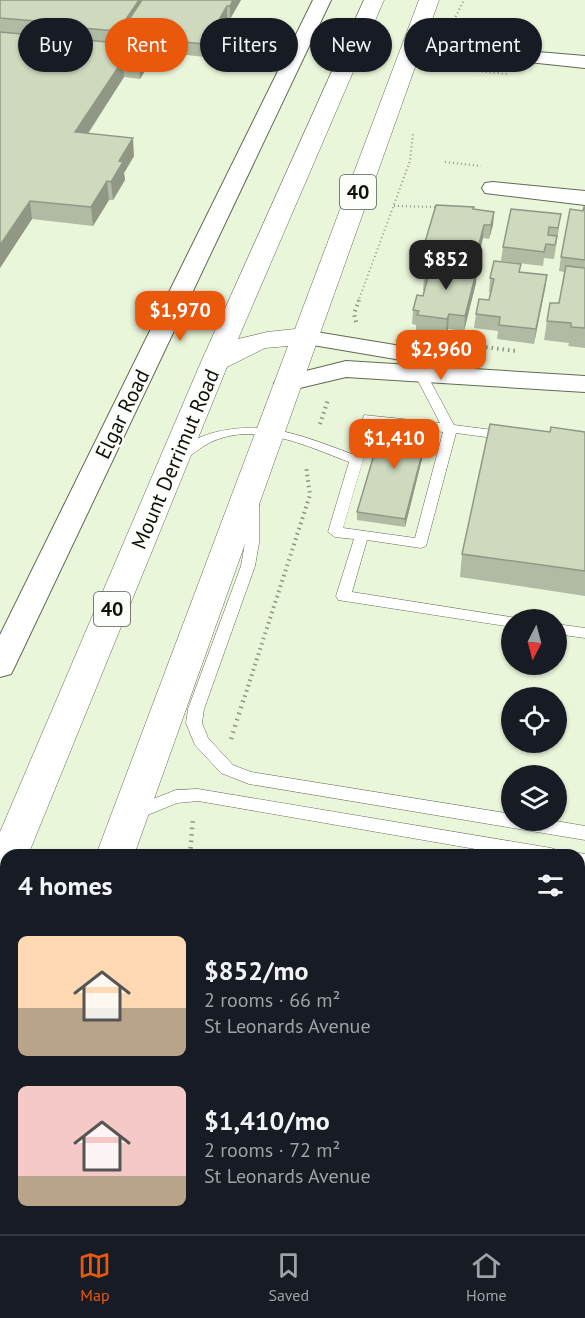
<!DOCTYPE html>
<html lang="en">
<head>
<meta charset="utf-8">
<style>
  :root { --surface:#171b24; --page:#20242c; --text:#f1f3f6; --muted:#9ea1a6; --line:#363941; --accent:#ea580c }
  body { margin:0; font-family:"PT Sans",sans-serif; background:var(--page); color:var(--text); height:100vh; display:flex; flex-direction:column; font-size:22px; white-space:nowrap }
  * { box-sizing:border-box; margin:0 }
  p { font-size:20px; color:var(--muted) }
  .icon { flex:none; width:33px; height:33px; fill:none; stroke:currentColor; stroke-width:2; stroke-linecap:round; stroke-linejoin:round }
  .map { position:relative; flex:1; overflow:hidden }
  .details { position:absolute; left:0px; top:849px; width:585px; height:386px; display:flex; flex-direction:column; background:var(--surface); border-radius:18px 18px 0 0; box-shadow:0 2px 4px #0004 }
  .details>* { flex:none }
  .banner { position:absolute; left:18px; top:18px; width:549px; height:54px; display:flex; gap:12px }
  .needle { width:39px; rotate:186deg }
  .tools { position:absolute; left:501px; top:609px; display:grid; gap:12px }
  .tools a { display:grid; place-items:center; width:66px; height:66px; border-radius:50%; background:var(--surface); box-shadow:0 2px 4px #0004; font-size:30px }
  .price { position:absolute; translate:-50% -51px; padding:0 14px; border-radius:12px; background:var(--accent); color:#fff; font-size:20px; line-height:39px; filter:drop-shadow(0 2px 3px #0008) }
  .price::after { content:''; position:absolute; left:50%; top:36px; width:18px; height:14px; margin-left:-9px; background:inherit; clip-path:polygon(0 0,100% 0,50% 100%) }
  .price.current { background:#222; color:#fff }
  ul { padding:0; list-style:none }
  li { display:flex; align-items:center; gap:18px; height:150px; padding:0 18px }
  li span { display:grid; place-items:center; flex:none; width:168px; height:120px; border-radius:9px; color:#555 }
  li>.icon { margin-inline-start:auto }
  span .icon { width:72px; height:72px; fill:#fffc; stroke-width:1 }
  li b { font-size:26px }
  h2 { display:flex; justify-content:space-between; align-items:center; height:72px; padding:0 18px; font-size:26px }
  .pill { padding:0 21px; border-radius:27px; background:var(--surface); box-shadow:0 2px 4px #0004; font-size:21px; line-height:54px }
  .pill.current { background:var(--accent); color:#fff }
  .tab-bar { display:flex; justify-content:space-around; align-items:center; height:84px; border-top:2px solid var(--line); background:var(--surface); font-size:16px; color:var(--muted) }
  .tab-bar a { display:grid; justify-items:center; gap:3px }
  .tab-bar .current { color:var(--accent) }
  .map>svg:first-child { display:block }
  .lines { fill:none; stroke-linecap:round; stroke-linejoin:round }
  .lane-casing { stroke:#616b53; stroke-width:1 }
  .street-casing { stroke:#616b53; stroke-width:2 }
  .secondary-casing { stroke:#616b53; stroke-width:1 }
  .primary-casing { stroke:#616b53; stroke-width:1 }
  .path-far2 { stroke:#8c9581; stroke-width:2; stroke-dasharray:1 3; stroke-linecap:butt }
  .path-far1 { stroke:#8c9581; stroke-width:4; stroke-dasharray:1.5 4; stroke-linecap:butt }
  .path { stroke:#8c9581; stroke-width:4.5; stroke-dasharray:1.5 5; stroke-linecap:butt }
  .lane { fill:#fff; fill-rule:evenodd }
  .street { fill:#fff; fill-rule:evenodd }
  .secondary { fill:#fff; fill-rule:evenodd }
  .primary { fill:#fff; fill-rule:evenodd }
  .wall { fill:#b1bba3 }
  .shaded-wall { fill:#909885 }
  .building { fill:#ced9be; stroke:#909885; stroke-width:1.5 }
  .labels { text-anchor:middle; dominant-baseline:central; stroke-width:4.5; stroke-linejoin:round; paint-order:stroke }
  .shield { fill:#fcfff9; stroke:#555850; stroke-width:1.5 }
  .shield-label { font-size:20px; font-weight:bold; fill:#0d1108 }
  .street-label { font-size:21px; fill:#0d1108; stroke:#fcfff9 }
</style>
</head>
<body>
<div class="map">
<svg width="585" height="1234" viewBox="0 0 585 1234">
  <rect width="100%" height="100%" fill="#eaf6da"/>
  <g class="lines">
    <g class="lane-casing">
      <path id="lane" d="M420,369L426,373L454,425L508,432L515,436L508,440L456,433L426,546L421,548L367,540L352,592L517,618L512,620V627L338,600L336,596L354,539L335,537L328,532L349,462C306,446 257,421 211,442C201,447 193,454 184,460L179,461L172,457C181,446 198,437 212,433C265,419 303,436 352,454L364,415L440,423L414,373ZM374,423L443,432L415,538L343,528Z
        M252,500L259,504V543L255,566L204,709L202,723L208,738L233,765L251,772L512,814V820H550L585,826V840L249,784L221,773L195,745L186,723L188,709L241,566L245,543V504Z
        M556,624L585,628V638L556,634Z
        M198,789L551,848L557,850L560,855H510L198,801L177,803L133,821L127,819L125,814L127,809L176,790Z
        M579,853L585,854V868L579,867V855H573Z"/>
    </g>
    <g class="street-casing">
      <path id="street" d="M313,0H331L15,666L11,674L0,677V635Z
        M526,51L585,56V68L519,61L516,57L519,53Z
        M493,182L585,191V205L485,193L482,188L485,183Z
        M304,330L413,348L422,350L425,355L422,360L413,362L295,342L292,337L295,332Z
        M346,361L585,376V392L346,377L287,391L278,388L274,383L278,378Z"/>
    </g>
    <g class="secondary-casing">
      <path id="secondary" d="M6,1211V1228H43L41,1234H0V1221Z"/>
    </g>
    <g class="primary-casing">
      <path id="primary" d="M364,0H384L238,339L267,332L295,329L419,0H439L134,855H96L288,346L265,348L227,367L28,855H6V869L0,867V832L201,362Z
        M6,1136V1192L0,1194V1138Z"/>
    </g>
    <path class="path-far2" d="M452,24L464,0
      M447,36L506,40
      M434,67L507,74
      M445,162L481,166
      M394,206L438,207
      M358,302L410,161L413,133"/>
    <path class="path-far1" d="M356,322L354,314L359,300
      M437,341L516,351
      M320,424L328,400
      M243,702L310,495L306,466"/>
    <path class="path" d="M231,739L243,701
      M190,855L193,818
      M73,1234L75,1228"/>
    <use href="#lane" class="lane"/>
    <use href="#street" class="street"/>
    <use href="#secondary" class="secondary"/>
    <use href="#primary" class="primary"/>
  </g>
  <path class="wall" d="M0,0H241L230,19L227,18L205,57L149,51L150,63L140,79L124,77L88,134L134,156L124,173L125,180L113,200H109L93,226L32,219L0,268Z
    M585,207V348L568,346L569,343L544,340L547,321L559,303L564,272L559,271L561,257Z
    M473,209L494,212L493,225L489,239L483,238L477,262L424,256L425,242Z
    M511,209L559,228L554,259L544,258L543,266L501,261L503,247Z
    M520,272L547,275L534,344L497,339L498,331L474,328L476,314L489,300L490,293L489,292L490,278Z
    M424,276L476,283L464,331L448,329L446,333L416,330V325L412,324L413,310L423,296L424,291H423Z
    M550,432H585V596L460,577L462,554Z
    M428,435L405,527L357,520V512Z"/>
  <path class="shaded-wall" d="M139,0H151L118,36V31Z
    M233,0H241L230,19V6Z
    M227,6V18L205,57V44Z
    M149,46L150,63L140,79L139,61Z
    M123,60L124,77L77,150L75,132Z
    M133,138L134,156L124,173L125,180L113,200L111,182L119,161Z
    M107,181L109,200L93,226L91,207Z
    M30,201L32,219L0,268V245Z
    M494,212L493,225L489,239L491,225Z
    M484,225L483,238L477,262L478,248Z
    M477,269L476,283L464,331L465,316Z
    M547,275L545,289L534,344L536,329Z
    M449,314L448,329L446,333L447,319Z
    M429,427L428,435L405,527V519Z"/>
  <path class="building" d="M0,0H139L118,31L68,27L70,24L0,18Z
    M142,0H233L230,6H227L205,44L118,36Z
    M0,32L149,46L139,61L123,60L75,132L133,138L119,161L123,162L111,182L107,181L91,207L30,201L0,245Z
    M436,205L474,207L473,209L494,212L491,225H484L478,248L425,242Z
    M584,207H585V260L561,257L570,209L583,211Z
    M511,209L561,214L558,228L549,227L548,235L557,236L555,245L546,244L544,252L503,247Z
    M494,261L521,264L519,272L547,275L536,329L499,325L500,317L476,314L479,299L489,300L494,279L490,278Z
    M428,263L477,269L465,316L449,314L447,319L417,315L419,311L413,310L417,295L423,296L428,277L424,276Z
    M566,266L585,268V328L571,327V323L547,321L550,303H559Z
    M384,421L429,427L405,519L357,512Z
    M490,424L550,432L551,427L585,432V571L462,554Z"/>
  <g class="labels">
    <g class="shield">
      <rect x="340" y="175" width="36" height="34" rx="4.5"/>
      <rect x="94" y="592" width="36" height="34" rx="4.5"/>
    </g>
    <g class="shield-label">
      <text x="358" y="192">40</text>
      <text x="112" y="609">40</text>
    </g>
    <g class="street-label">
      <text transform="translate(122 414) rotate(-64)">Elgar Road</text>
      <text transform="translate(175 459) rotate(-67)">Mount Derrimut Road</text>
    </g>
  </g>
</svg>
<div class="tools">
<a><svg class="needle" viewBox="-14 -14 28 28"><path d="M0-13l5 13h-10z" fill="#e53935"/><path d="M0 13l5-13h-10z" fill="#9ea1a6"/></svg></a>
<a><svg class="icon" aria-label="locate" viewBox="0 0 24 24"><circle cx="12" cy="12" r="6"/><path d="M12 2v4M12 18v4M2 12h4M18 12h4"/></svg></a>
<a><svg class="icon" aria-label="layers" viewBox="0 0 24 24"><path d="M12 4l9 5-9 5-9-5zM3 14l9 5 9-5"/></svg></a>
</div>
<b class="price current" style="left:446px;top:291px">$852</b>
<b class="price" style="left:180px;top:342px">$1,970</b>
<b class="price" style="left:441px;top:381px">$2,960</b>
<b class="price" style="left:394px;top:470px">$1,410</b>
<div class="banner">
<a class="pill">Buy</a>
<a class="pill current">Rent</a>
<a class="pill">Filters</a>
<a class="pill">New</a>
<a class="pill">Apartment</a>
</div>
<section class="details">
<h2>4 homes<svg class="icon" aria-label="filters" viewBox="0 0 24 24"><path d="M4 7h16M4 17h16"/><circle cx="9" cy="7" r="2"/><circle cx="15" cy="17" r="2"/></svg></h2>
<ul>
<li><span style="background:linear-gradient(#ffd9b3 60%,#b9a48a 0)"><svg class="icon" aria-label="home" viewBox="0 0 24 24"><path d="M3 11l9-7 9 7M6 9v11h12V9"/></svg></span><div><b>$852/mo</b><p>2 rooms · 66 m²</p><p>St Leonards Avenue</p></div></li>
<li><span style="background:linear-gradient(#f6c9c9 75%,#b9a48a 0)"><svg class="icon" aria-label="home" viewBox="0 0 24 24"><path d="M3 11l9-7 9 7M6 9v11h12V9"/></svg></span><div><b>$1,410/mo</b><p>2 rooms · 72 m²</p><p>St Leonards Avenue</p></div></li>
</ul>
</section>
</div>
<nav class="tab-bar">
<a class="current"><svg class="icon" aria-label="map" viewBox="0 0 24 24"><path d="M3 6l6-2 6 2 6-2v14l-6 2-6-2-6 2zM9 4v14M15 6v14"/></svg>Map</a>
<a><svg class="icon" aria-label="saved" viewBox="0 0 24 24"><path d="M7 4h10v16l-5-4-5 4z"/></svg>Saved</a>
<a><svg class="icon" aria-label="home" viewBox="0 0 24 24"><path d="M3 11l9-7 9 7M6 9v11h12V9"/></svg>Home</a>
</nav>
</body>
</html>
